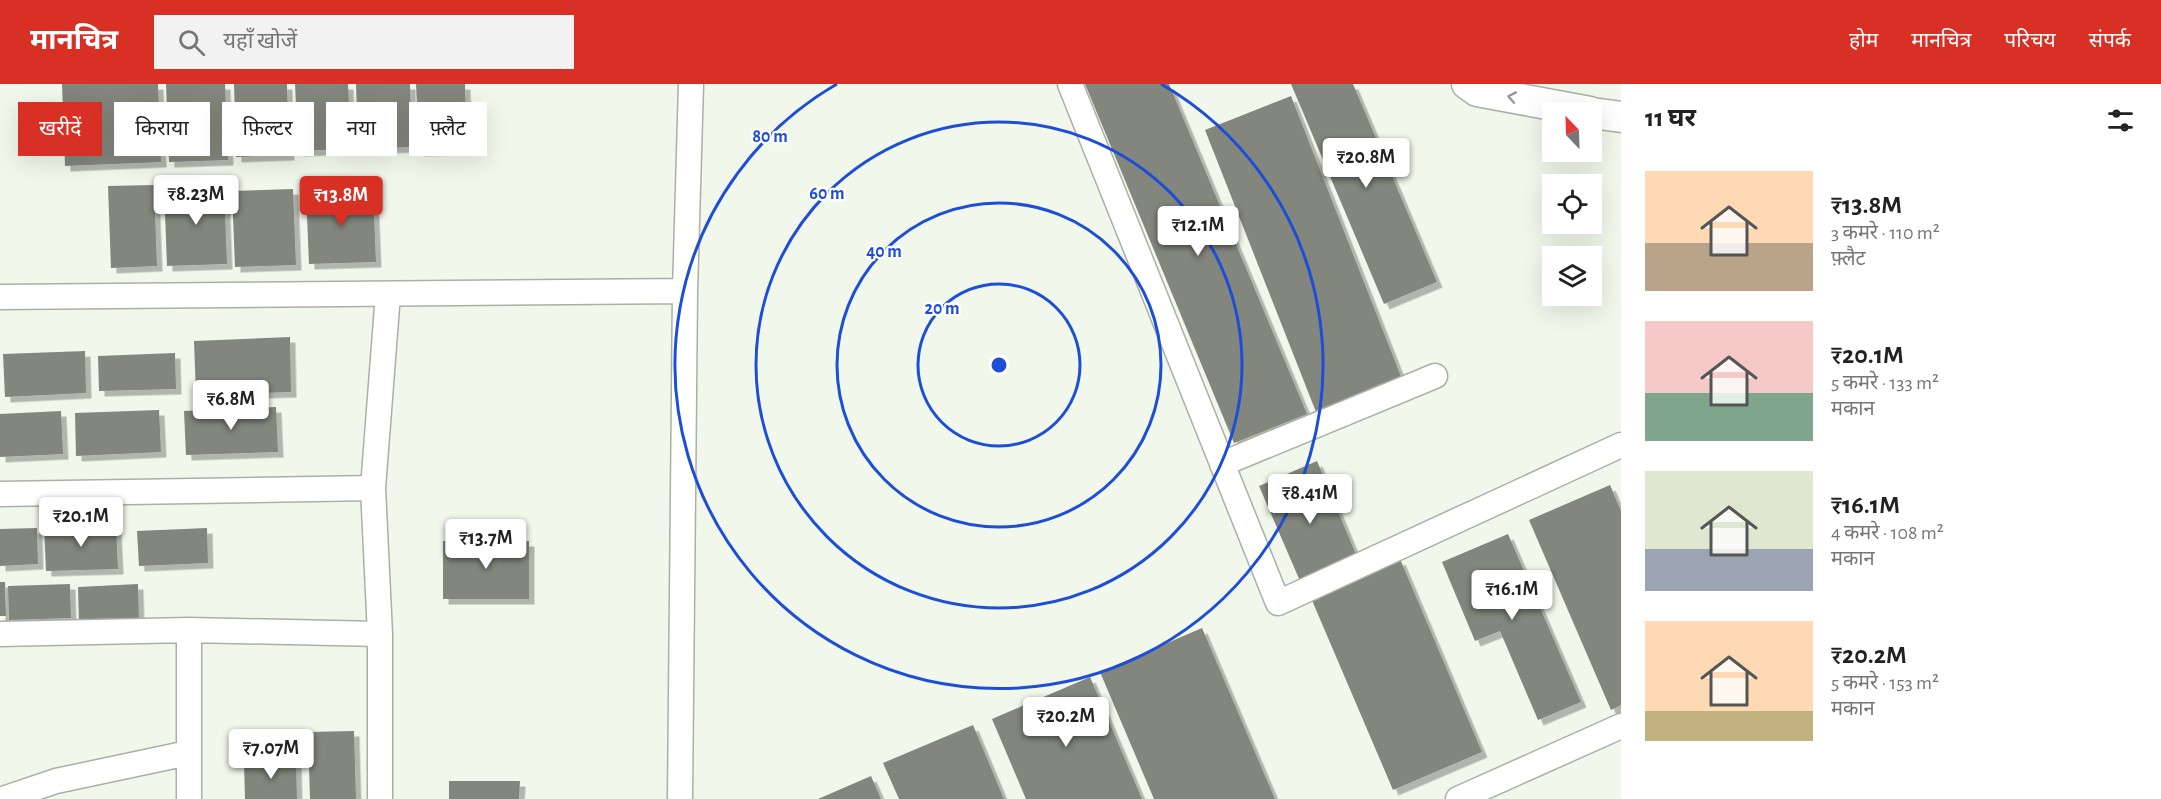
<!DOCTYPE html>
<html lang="hi">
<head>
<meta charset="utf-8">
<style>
  :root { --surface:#fff; --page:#f2f2f2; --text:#222; --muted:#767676; --accent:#d93025 }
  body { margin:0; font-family:"Alegreya Sans","Noto Sans Devanagari",sans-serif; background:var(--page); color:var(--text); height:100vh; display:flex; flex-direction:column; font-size:22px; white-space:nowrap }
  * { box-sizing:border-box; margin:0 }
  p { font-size:20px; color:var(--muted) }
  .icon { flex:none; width:33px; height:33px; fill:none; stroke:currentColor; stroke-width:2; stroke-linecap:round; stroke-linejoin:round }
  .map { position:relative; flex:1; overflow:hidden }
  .details { display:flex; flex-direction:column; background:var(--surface); width:540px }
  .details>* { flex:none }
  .guide { position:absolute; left:18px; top:18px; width:570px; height:54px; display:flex; gap:12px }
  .needle { width:39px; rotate:337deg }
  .fabs { position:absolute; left:1542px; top:18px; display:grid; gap:12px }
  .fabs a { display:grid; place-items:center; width:60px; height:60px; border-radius:0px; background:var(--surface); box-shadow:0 6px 24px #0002; font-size:30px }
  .price { position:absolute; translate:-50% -51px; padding:0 14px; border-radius:6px; background:#fff; color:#222; font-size:20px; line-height:39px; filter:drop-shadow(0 2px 3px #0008) }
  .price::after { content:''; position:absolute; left:50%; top:36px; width:18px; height:14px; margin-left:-9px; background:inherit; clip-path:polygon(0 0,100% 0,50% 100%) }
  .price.selected { background:var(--accent); color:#fff }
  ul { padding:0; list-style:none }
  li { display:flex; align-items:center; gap:18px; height:150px; padding:0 24px }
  li span { display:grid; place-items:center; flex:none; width:168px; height:120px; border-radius:0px; color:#555 }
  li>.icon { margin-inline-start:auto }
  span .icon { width:72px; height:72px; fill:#fffc; stroke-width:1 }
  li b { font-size:26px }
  h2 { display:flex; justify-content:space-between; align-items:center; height:72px; padding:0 24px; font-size:26px }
  .pill { padding:0 21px; border-radius:0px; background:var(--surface); box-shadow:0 6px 24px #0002; font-size:21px; line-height:54px }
  .pill.selected { background:var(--accent); color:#fff }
  header { display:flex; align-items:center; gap:36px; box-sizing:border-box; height:84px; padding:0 30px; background:var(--accent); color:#fff }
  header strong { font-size:28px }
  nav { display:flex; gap:33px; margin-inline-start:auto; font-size:21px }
  .search { width:420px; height:54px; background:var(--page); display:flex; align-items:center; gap:15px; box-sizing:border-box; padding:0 21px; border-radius:0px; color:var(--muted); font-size:22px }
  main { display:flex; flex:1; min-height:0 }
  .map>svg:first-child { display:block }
  .building { fill:#82867c; filter:url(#shadow) }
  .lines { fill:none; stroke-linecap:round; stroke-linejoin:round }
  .minor-casing { stroke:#abb0a5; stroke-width:27 }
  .tertiary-casing { stroke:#abb0a5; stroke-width:33 }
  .minor { stroke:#fff; stroke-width:24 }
  .tertiary { stroke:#fff; stroke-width:30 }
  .oneway { stroke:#979795 }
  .ring { fill:none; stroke:#1d4ed8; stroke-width:3 }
  .centre { fill:#1d4ed8; stroke:#fff; stroke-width:3 }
  .ring-label { font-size:18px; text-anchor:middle; font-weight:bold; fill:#1d4ed8; stroke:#fff; stroke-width:4.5; stroke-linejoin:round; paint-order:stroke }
</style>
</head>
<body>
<header>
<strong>मानचित्र</strong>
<div class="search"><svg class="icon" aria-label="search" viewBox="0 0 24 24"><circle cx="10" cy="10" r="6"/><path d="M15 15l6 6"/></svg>यहाँ खोजें</div>
<nav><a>होम</a><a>मानचित्र</a><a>परिचय</a><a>संपर्क</a></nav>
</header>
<main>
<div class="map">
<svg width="1621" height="715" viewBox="0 0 1621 715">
  <defs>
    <filter id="shadow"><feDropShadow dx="5.5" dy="5.5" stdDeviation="0" flood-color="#0004"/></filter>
  </defs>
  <rect width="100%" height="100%" fill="#f2f7eb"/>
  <path class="building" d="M62,0H158L161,78L65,82Z
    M166,0H225L228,76L169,78Z
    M234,0H287L289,71L236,73Z
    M295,0H348L351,65L298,67Z
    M356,0H410L412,63L358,65Z
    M416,0H465L467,65L419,67Z
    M1085,0H1169L1307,330L1234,359Z
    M1291,0H1353L1437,198L1384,220Z
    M1291,12L1402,295L1316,328L1205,46Z
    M154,101L157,182L111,184L108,102Z
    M224,101L227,180L167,182L164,103Z
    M293,105L296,181L235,183L232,107Z
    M373,106L376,178L309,180L306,108Z
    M290,253L291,308L196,311L194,257Z
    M85,267L86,309L5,313L3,270Z
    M175,269L176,305L99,307L98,272Z
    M276,323L278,368L186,371L184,327Z
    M159,326L161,368L76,372L75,329Z
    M61,327L63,370L0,373V330Z
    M1317,377L1360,480L1303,504L1259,402Z
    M1610,401L1621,427V621L1611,626L1529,436Z
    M116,441L118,485L46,487L44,444Z
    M37,444L38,480L0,482V445Z
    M207,444L208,479L139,482L137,447Z
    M1508,450L1581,618L1538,636L1500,547L1475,557L1442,478Z
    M443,457H529V515H443Z
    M1400,475L1482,668L1393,706L1311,514Z
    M0,498H5L6,532H0Z
    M70,500L71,534L9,536L8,502Z
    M138,500L139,539L79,542L78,503Z
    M1202,544L1275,715H1154L1100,588Z
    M1090,593L1142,715H1026L992,635Z
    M973,641L1004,715H899L883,679Z
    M354,647L356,715H310L308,648Z
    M296,676L297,715H245L244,678Z
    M871,692L881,715H818Z
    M449,697H520L519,715H449Z"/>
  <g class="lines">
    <g class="minor-casing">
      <path id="minor" d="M1070,0L1278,519L1621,361
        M0,213L685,207
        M1222,380L1435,292
        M0,410L373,404
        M0,550L189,546L380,550
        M3,715L56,697L188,669
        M189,715V546
        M380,715V550L373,404L388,210
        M680,715L685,207L691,0
        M1458,715L1621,642"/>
    </g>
    <g class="tertiary-casing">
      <path id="tertiary" d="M1467,0L1477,7L1590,28
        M1592,29L1621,33"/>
    </g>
    <use href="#minor" class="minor"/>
    <use href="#tertiary" class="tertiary"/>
  </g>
  <defs><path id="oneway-chevron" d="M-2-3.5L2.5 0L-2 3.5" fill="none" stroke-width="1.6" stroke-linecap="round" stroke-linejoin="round" transform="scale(1.5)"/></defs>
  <use class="oneway" href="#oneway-chevron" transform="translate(1512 13) rotate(-169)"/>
  <g class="ring">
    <circle cx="999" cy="281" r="81"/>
    <circle cx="999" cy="281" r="162"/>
    <circle cx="999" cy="281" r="243"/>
    <path d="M1161 0A324 324 0 1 1 837 0"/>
  </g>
  <circle cx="999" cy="281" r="9" class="centre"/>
  <g class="ring-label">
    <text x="770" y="58">80 m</text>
    <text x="827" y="115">60 m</text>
    <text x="884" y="173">40 m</text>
    <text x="942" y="230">20 m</text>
  </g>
</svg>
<div class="fabs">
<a><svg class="needle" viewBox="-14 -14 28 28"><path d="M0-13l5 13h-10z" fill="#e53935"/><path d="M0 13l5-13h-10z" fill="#767676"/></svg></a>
<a><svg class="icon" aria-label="locate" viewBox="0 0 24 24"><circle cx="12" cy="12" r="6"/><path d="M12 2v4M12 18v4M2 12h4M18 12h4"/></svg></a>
<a><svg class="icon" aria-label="layers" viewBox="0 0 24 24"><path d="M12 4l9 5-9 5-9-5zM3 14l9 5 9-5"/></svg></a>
</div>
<b class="price" style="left:1366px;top:105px">₹20.8M</b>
<b class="price" style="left:196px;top:142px">₹8.23M</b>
<b class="price selected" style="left:341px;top:143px">₹13.8M</b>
<b class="price" style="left:1198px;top:173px">₹12.1M</b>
<b class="price" style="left:231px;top:347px">₹6.8M</b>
<b class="price" style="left:1310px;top:441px">₹8.41M</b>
<b class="price" style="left:81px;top:464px">₹20.1M</b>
<b class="price" style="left:486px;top:486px">₹13.7M</b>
<b class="price" style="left:1512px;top:537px">₹16.1M</b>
<b class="price" style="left:1066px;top:664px">₹20.2M</b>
<b class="price" style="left:271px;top:696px">₹7.07M</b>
<div class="guide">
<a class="pill selected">खरीदें</a>
<a class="pill">किराया</a>
<a class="pill">फ़िल्टर</a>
<a class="pill">नया</a>
<a class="pill">फ़्लैट</a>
</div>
</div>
<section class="details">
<h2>11 घर<svg class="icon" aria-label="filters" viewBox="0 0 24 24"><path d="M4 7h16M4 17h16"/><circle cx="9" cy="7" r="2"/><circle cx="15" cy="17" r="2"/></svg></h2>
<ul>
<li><span style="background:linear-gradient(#ffd9b3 60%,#b9a48a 0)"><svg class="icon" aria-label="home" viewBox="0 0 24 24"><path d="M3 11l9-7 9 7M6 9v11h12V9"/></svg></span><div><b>₹13.8M</b><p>3 कमरे · 110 m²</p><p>फ़्लैट</p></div></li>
<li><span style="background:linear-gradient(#f6c9c9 60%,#7fa58c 0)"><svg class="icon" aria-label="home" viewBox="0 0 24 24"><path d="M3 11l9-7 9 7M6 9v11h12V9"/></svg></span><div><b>₹20.1M</b><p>5 कमरे · 133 m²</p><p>मकान</p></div></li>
<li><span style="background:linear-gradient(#dfe7d0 65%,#9aa5b1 0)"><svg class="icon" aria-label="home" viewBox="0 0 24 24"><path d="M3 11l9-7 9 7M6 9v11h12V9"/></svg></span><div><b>₹16.1M</b><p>4 कमरे · 108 m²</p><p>मकान</p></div></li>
<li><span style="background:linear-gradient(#ffd9b3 75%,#c2b280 0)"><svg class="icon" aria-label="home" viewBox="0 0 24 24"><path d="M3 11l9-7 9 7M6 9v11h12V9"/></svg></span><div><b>₹20.2M</b><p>5 कमरे · 153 m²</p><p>मकान</p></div></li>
</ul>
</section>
</main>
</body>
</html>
